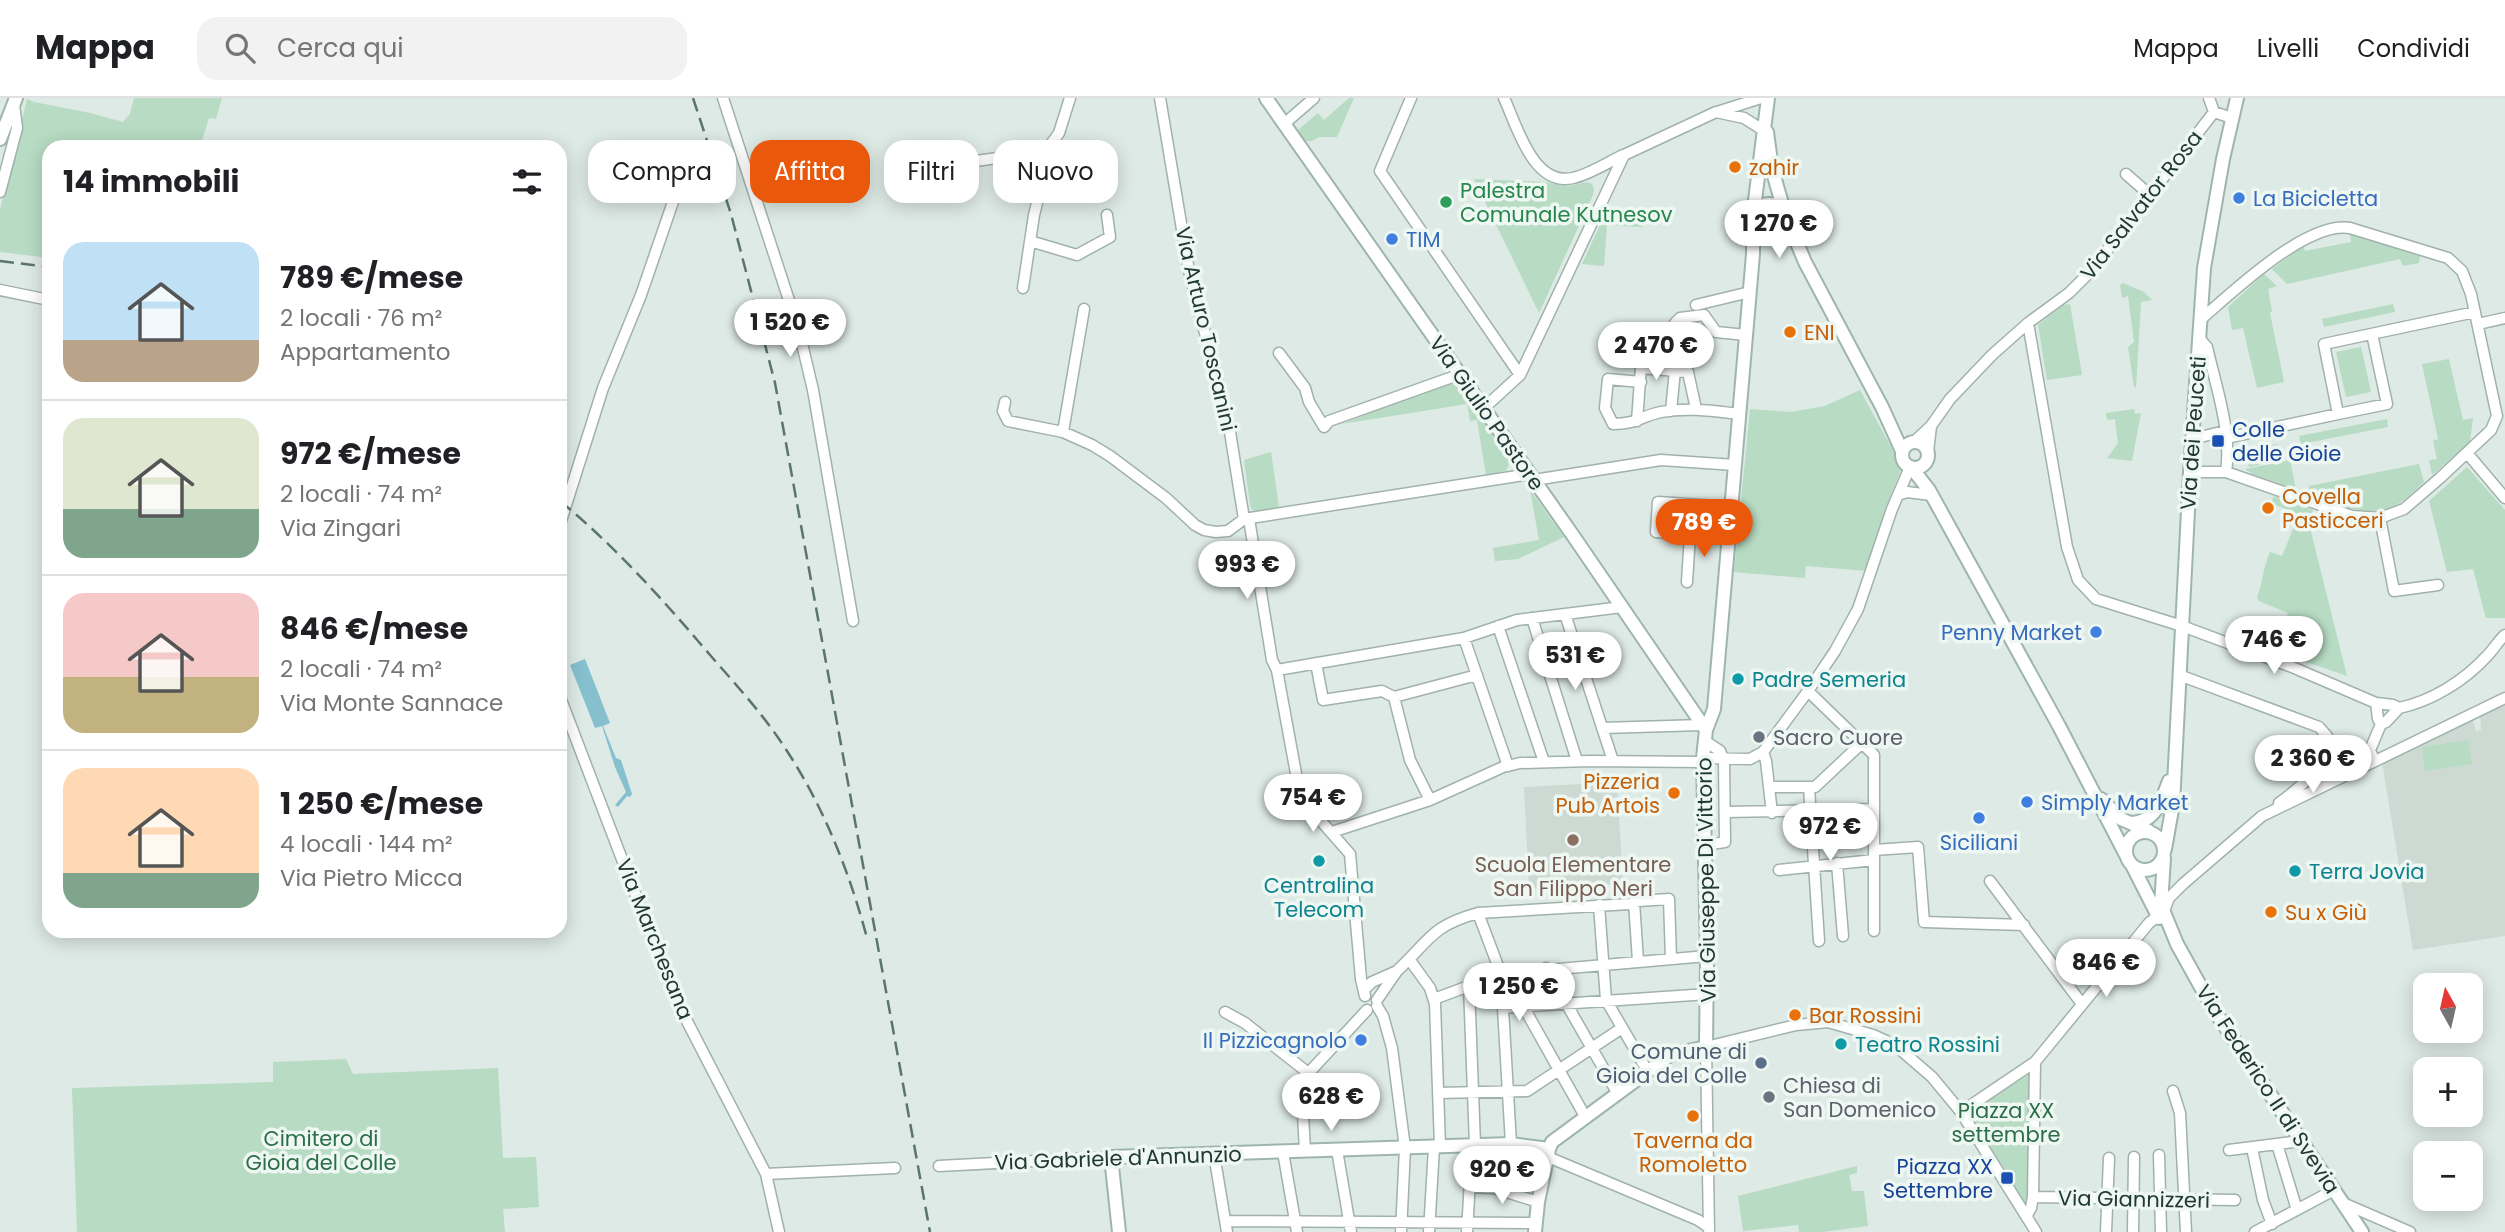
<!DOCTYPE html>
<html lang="it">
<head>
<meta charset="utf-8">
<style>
  :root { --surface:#fff; --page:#f2f2f2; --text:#202124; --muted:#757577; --line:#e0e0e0; --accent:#ea580c }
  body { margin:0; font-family:Poppins,sans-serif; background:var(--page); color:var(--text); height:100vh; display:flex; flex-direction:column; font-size:26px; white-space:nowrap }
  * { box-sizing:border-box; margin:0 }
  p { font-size:23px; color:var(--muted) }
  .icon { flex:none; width:38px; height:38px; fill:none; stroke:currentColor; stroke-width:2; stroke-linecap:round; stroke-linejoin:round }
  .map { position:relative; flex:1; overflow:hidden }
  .panel { position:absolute; left:42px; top:42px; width:525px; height:798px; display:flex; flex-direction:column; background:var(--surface); border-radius:21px; box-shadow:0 4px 18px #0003 }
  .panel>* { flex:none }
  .hud { position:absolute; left:588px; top:42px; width:665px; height:63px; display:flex; gap:14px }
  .needle { width:46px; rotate:352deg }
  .buttons { position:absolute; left:2413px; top:875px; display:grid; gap:14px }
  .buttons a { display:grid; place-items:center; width:70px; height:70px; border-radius:14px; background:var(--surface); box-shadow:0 4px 18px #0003; font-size:35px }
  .price { position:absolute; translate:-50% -60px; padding:0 16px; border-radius:24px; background:#fff; color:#222; font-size:23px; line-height:46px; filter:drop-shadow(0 2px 4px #0008) }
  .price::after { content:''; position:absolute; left:50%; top:42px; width:21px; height:16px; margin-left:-10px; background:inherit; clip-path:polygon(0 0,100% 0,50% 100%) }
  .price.selected { background:var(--accent); color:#fff }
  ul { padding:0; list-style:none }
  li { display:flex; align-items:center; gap:21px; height:175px; padding:0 21px }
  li+li { border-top:2px solid var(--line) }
  li span { display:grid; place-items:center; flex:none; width:196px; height:140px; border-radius:21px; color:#555 }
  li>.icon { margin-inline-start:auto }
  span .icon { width:84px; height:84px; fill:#fffc; stroke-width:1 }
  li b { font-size:30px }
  h2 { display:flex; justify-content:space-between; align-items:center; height:84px; padding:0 21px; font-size:30px }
  .tag { padding:0 24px; border-radius:21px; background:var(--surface); box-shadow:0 4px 18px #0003; font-size:24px; line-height:63px }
  .tag.selected { background:var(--accent); color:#fff }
  header { display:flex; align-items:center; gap:42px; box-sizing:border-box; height:98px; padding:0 35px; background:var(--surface); border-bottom:2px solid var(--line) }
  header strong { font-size:33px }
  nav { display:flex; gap:38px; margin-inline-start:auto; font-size:24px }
  .search { width:490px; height:63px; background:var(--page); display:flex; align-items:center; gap:18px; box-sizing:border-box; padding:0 24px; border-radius:21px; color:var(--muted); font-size:26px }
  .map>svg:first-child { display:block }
  .built { fill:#cddad4 }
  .green { fill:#b7dbc3 }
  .water { fill:#86c0cf }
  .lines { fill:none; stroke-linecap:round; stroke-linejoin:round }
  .street-casing { stroke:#a1b1ac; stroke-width:13 }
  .secondary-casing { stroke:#9eb5ae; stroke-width:16 }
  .street { stroke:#fff; stroke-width:10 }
  .secondary { stroke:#fff; stroke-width:12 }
  .rail { stroke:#5a756f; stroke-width:2.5; stroke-dasharray:14 7; stroke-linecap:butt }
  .food-dot { fill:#e8710a; stroke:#eff7f3; stroke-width:2.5 }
  .shop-dot { fill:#3f7fe0; stroke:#eff7f3; stroke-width:2.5 }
  .leisure-dot { fill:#2e9e5b; stroke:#eff7f3; stroke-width:2.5 }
  .transit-dot { fill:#1a4fb4; stroke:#eff7f3; stroke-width:2.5 }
  .culture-dot { fill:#0f9aa8; stroke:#eff7f3; stroke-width:2.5 }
  .worship-dot { fill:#6b7280; stroke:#eff7f3; stroke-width:2.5 }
  .education-dot { fill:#8d6e63; stroke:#eff7f3; stroke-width:2.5 }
  .service-dot { fill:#5c6f8a; stroke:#eff7f3; stroke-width:2.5 }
  .labels { text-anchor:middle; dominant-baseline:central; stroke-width:7; stroke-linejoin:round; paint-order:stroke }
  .food-label { font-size:21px; fill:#c56008; stroke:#eff7f3; text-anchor:start }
  .leisure-label { font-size:21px; fill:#27864d; stroke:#eff7f3; text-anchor:start }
  .shop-label { font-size:21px; fill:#366cbe; stroke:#eff7f3; text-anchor:start }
  .street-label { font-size:21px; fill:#203934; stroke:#eff7f3 }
  .transit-label { font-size:21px; fill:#164399; stroke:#eff7f3; text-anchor:start }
  .culture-label { font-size:21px; fill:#0d838f; stroke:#eff7f3; text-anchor:start }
  .worship-label { font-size:21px; fill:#5b616d; stroke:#eff7f3; text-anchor:start }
  .education-label { font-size:21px; fill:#785e54; stroke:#eff7f3 }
  .service-label { font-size:21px; fill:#4e5e75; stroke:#eff7f3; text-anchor:end }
  .park-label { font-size:21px; fill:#2b6f49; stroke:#eff7f3 }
</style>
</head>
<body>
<header>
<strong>Mappa</strong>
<div class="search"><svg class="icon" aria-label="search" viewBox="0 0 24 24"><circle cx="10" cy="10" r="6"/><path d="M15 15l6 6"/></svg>Cerca qui</div>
<nav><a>Mappa</a><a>Livelli</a><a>Condividi</a></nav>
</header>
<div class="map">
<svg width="2505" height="1134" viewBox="0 0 2505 1134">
  <rect width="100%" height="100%" fill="#deeae5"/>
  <path class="built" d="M2505,606V838L2413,852L2382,664L2473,621L2476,633L2481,632L2480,618Z
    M1617,684L1623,786L1529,791L1524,689Z"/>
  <path class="green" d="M134,0H222L216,21L209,20L200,49H49V160L0,154V112L27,1L34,4L90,15L123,24L130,16Z
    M1349,0H1354L1337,39H1319L1312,43H1305L1298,32L1318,15L1324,22Z
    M1474,81L1545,84L1568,88L1587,84L1592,86L1594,91L1593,97L1539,215Z
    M1656,111L1658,116L1655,122L1643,124L1642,129L1607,127L1604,168L1582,166L1604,118L1646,119L1652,118Z
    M2350,136L2420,158L2419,165L2403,168L2400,161L2287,186L2272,171L2303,148L2305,153L2351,144Z
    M2264,176L2277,188L2268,191L2272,213L2270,215L2284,284L2257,290L2243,230L2232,232L2228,209Z
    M2123,185L2144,194L2152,202L2141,204L2136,290L2134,289L2128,249L2134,244L2128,198L2122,200L2120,187Z
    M2070,206L2082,277L2047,282L2038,227L2063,207Z
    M2393,206L2395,214L2324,229L2322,221Z
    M2361,249L2371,294L2346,299L2336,254Z
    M2449,261L2463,322L2473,320L2470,344L2432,377L2429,362L2437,361L2433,343L2438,341L2422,266Z
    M1453,282L1509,359L1510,364L1506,373L1486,377L1477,322L1470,323L1467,306L1342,326Z
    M1860,292L1902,369L1885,412L1867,473L1806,468L1805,480L1734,474L1750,311L1791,314L1825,308Z
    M2134,311L2135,316L2141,315L2132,363L2107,360L2118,345L2115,321L2107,322L2106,315Z
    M2387,321L2388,329L2301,346L2299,338Z
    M2278,346L2281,362L2249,369L2246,352Z
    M1271,354L1279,409L1257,413L1252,412L1250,407L1244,362Z
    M2290,362L2296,392L2252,376L2245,371Z
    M2419,366L2424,384C2415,392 2407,400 2398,406C2372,422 2336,406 2310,398L2309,388Z
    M2467,369L2505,412V520H2486L2473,471L2447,474L2429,403Z
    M1530,392L1564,439L1518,461L1495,463L1493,450L1539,442Z
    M2274,398L2313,412L2309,426L2347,578L2289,558L2290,550L2280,539L2288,515L2259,503L2257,500C2263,483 2263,470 2270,454L2282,458L2298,419L2286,411L2271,405Z
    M2468,642L2472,666L2425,673L2422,649Z
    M346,961L353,976L498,970L503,1060L536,1059L539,1109L503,1111L505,1134H77L72,990L273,984V964Z
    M2031,975L2028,1108L2023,1106L1971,1019V1013Z
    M1857,1068V1075L1849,1077L1852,1093H1864L1868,1128L1823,1134H1799L1798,1127L1743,1133L1738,1098Z"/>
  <path class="water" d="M585,561L610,625L603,628L616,660L621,662L632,696L630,699L627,698L618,709L615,707L626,694L615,669L602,628L595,630L570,567Z"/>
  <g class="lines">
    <g class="street-casing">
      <path id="street" d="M723,0L799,233L813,292L853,523
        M1160,0L1189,173L1229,328L1244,421
        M1411,0L1380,73L1520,277
        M1504,0C1517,28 1533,89 1573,80C1590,76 1607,65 1623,57
        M2209,0L2214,14
        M1717,14L1761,0
        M1284,26L1314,0
        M941,68L1046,53L1059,35L1070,0
        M2126,76L2150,97
        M0,94L17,30L14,6
        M1030,143L1077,157L1110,139L1107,117
        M1023,190L1034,117L1051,48
        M0,192L49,202
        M1696,207L1750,194
        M2028,225L2067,449L2078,482L2096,501L2182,528L2292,569L2376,605L2393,607L2399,610C2432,603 2464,583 2487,558C2494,551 2498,543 2505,537
        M2478,226L2505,220
        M2372,236L2387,306L2338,316L2324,246L2475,214
        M2199,240L2207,249C2216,289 2232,334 2226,374
        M1279,255L1305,290L1309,304L1324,329L1329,323L1458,277
        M1641,270L1688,274L1696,311
        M1670,272L1675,225L1680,220L1704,217L1716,234L1746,237
        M1641,284L1608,281L1605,310L1613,326C1637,326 1641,318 1661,314C1687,309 1713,313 1739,316
        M1005,304L1003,313L1008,323L1063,334L1092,347L1110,358L1166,400L1195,427L1204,432L1216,434L1228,433L1244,421L1530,376
        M1483,311L1520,277L1624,57L1716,14L1744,20L1763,32
        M1671,313L1675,272
        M1637,323L1643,242
        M1063,334L1084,211
        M2226,340L2338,316
        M2192,341L2225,333
        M1915,343L1931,328
        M1928,354L1931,328L1950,301L1992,257L2028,225L2069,195L2091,173L2214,14L2232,20
        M2467,355L2505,400
        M2190,374H2226L2352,418L2380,420L2404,411L2440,380L2491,332L2497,318L2471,196L2462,173L2448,160L2350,130C2306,123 2233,194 2200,222
        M1534,382L1661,362L1735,367
        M1898,397L1907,394L1931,397
        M2380,420L2394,493L2438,487
        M1249,421L1272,562L1277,572L1299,692L1306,706L1350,756L1361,881L1365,898
        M560,426L603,290L641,197L675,98
        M1728,440L1656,434L1658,404L1731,409
        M1687,484L1690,437
        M1565,516L1613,663
        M1532,520L1577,663
        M1498,528L1544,664
        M1464,540L1508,668
        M1316,565L1323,602L1382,593L1394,599L1477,577
        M1277,572L1464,540L1517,522L1622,509
        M2179,577L2319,629L2327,638L2340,679
        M1808,593L1874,657V833
        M560,599L675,900L766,1076L779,1134
        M1394,599L1410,662L1430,702
        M2381,626L2386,624L2399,610
        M1602,630L1702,627
        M1763,654L1766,663L1772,715
        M1703,660L1750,661L1763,654L1808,593L1835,553L1858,511L1892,411L1910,369
        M2374,662L2370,652L2381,626L2378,621L2376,605
        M1769,689H1815L1862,645
        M1809,689L1819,843
        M2279,705C2300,690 2319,673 2329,648
        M1725,714L1874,711
        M1332,734L1430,702L1503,669L1520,665L1590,663L1703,664
        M1704,747L1725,744L1724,662L1720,653L1705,643
        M1874,752L1918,749L1924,824L2024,827
        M1837,765L1843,838
        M1779,772L1874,762
        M1990,783L2082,906
        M1634,804L1638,863
        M1599,807L1606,902L1648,974
        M2164,813L2169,800L2183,786L2262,718L2505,600
        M1478,815L1501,876L1511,1046
        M1409,861L1430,890L1435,906L1440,1048
        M1546,870L1618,996
        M1397,873C1430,842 1431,828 1478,815L1630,806L1639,803L1669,801L1671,861
        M1469,888L1475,1047
        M1364,892L1372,884L1397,873L1377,902
        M1434,901L1501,876L1707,858
        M1377,908L1383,918L1392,950L1405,1050L1401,1134
        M1523,908L1586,1020
        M1503,910L1708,896
        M1225,914L1245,925L1307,974
        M2173,993L2180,1015L2186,1134
        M1438,995L1527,993L1622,930
        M1961,1014L2035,964L2149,825L2158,818
        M2277,1046L2297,1112
        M2252,1050L2263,1102L2272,1126
        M1337,1052L1351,1134
        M2229,1052L2301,1043
        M1305,1053L1302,998L1303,981L1367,912
        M1283,1054L1297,1134
        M1214,1056L1227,1134
        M2159,1057L2161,1134
        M1548,1059L1698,1122L1708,1129
        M939,1068L1111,1059
        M766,1076L895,1070
        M1470,1089L1494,1090L1538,1104
        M2033,1099L2235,1102
        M2343,1105L2410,1134
        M2027,1117L2031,1110L2033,1099L2035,964
        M1226,1123L1536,1125
        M1429,1134L1434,1049
        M1467,1134L1472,1047
        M1709,1134L1706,949L1796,927L1828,924L1873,937L1895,947L1932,979L1961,1014L2036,1134
        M2106,1134L2109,1060
        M2133,1134L2134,1059
        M2255,1134L2334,1092"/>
    </g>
    <g class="secondary-casing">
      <path id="secondary" d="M1266,0L1574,439L1706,632
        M1767,34L1772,71L1785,116
        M0,41L16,0
        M1752 123a17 17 0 1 1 34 0a17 17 0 1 1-34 0Z
        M1753,118L1768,0
        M1787,121L1805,164L1882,309L1902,353
        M1902 357a13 13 0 1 1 26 0a13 13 0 1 1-26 0Z
        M1911,369L1929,392L2059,628L2127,759
        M2101,701L2121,721L2149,733
        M2131,725C2155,725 2162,702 2169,683
        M2126 753a19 19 0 1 1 38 0a19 19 0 1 1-38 0Z
        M2165,751L2173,706L2190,374L2204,170L2223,61L2237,0
        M2164,760L2161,807L2177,846L2212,909L2362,1134
        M2132,767L2159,820
        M1119,1134L1111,1059L1511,1046L1549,1051
        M1535,1134L1538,1104L1549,1051L1552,1044L1670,957L1706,949L1707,858L1703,660L1706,632L1714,611L1753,156V127"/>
    </g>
    <use href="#street" class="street"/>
    <use href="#secondary" class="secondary"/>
    <path class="rail" d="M693,0L731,116L775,285L930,1134
      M0,163L49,169
      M560,403C609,443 657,495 698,543C725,575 755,606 779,641C821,702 848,769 867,840"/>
  </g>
  <g class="food-dot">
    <circle cx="1735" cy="69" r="7"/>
    <circle cx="1790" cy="234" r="7"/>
    <circle cx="2268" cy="410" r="7"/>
    <circle cx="1674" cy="695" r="7"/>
    <circle cx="2271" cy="814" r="7"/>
    <circle cx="1795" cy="917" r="7"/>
    <circle cx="1693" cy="1018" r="7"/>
  </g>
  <g class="shop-dot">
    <circle cx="2239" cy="100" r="7"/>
    <circle cx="1392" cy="141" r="7"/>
    <circle cx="2096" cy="534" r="7"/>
    <circle cx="2027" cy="704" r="7"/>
    <circle cx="1979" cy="720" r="7"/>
    <circle cx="1361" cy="942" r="7"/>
  </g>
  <circle class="leisure-dot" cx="1446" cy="104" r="7"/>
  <g class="transit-dot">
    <rect x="2211" y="336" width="14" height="14" rx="3.5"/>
    <rect x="2000" y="1073" width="14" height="14" rx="3.5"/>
  </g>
  <g class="culture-dot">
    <circle cx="1738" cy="581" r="7"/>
    <circle cx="1319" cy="763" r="7"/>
    <circle cx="2295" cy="773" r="7"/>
    <circle cx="1841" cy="946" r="7"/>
  </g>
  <g class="worship-dot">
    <circle cx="1759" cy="639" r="7"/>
    <circle cx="1769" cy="999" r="7"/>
  </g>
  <circle class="education-dot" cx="1573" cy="742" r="7"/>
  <circle class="service-dot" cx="1761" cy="965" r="7"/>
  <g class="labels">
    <g class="food-label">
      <text x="1749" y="69">zahir</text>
      <text x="1804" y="234">ENI</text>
      <text x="2282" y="398">Covella<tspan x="2282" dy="24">Pasticceri</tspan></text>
      <text x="1660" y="683" text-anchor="end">Pizzeria<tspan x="1660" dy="24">Pub Artois</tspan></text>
      <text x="2285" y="814">Su x Giù</text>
      <text x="1809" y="917">Bar Rossini</text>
      <text x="1693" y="1042" text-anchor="middle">Taverna da<tspan x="1693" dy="24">Romoletto</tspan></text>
    </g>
    <g class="leisure-label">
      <text x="1460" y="92">Palestra<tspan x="1460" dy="24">Comunale Kutnesov</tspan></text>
    </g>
    <g class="shop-label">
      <text x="2253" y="100">La Bicicletta</text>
      <text x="1406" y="141">TIM</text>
      <text x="2082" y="534" text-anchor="end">Penny Market</text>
      <text x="2041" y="704">Simply Market</text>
      <text x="1979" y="744" text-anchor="middle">Siciliani</text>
      <text x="1347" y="942" text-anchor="end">Il Pizzicagnolo</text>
    </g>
    <g class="street-label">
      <text transform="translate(2141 107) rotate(-52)">Via Salvator Rosa</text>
      <text transform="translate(1206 231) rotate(77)">Via Arturo Toscanini</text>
      <text transform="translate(1487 315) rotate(55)">Via Giulio Pastore</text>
      <text transform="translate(2193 335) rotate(-86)">Via dei Peuceti</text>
      <text transform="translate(1706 782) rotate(-91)">Via Giuseppe Di Vittorio</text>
      <text transform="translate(655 841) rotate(68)">Via Marchesana</text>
      <text transform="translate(2268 991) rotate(57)">Via Federico II di Svevia</text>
      <text transform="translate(1118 1060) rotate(-2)">Via Gabriele d'Annunzio</text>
      <text transform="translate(2134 1101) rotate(1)">Via Giannizzeri</text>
    </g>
    <g class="transit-label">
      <text x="2232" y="331">Colle<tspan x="2232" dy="24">delle Gioie</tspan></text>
      <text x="1993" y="1068" text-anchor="end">Piazza XX<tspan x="1993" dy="24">Settembre</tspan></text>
    </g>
    <g class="culture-label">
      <text x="1752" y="581">Padre Semeria</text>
      <text x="2309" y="773">Terra Jovia</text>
      <text x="1319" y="787" text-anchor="middle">Centralina<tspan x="1319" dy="24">Telecom</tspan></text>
      <text x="1855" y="946">Teatro Rossini</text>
    </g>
    <g class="worship-label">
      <text x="1773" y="639">Sacro Cuore</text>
      <text x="1783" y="987">Chiesa di<tspan x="1783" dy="24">San Domenico</tspan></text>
    </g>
    <g class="education-label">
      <text x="1573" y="766">Scuola Elementare<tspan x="1573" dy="24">San Filippo Neri</tspan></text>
    </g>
    <g class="service-label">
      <text x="1747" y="953">Comune di<tspan x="1747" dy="24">Gioia del Colle</tspan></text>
    </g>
    <g class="park-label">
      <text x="2006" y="1012">Piazza XX<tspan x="2006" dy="24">settembre</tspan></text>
      <text x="321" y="1040">Cimitero di<tspan x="321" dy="24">Gioia del Colle</tspan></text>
    </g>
  </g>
</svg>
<div class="buttons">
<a><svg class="needle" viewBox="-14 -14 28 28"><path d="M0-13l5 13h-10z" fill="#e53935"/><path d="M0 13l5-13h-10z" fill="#757577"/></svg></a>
<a>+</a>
<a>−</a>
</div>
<b class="price" style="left:1779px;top:162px">1 270 €</b>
<b class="price" style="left:790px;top:261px">1 520 €</b>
<b class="price" style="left:1656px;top:284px">2 470 €</b>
<b class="price selected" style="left:1704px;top:461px">789 €</b>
<b class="price" style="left:1247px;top:503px">993 €</b>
<b class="price" style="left:2274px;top:578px">746 €</b>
<b class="price" style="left:1575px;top:594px">531 €</b>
<b class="price" style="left:2313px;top:697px">2 360 €</b>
<b class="price" style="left:1313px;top:736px">754 €</b>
<b class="price" style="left:1830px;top:765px">972 €</b>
<b class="price" style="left:2106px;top:901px">846 €</b>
<b class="price" style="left:1519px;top:925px">1 250 €</b>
<b class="price" style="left:1331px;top:1035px">628 €</b>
<b class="price" style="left:1502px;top:1108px">920 €</b>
<div class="hud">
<a class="tag">Compra</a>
<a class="tag selected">Affitta</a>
<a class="tag">Filtri</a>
<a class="tag">Nuovo</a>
</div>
<section class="panel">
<h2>14 immobili<svg class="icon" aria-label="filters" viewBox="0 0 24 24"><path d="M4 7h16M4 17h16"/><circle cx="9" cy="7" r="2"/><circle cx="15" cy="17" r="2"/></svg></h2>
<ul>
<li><span style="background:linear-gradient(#bfe0f5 70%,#b9a48a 0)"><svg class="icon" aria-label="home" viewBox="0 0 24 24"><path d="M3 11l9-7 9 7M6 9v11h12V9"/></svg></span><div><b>789 €/mese</b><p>2 locali · 76 m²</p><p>Appartamento</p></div></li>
<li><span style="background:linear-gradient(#dfe7d0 65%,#7fa58c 0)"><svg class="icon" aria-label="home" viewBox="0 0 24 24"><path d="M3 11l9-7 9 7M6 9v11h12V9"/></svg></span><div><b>972 €/mese</b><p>2 locali · 74 m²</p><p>Via Zingari</p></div></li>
<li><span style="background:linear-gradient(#f6c9c9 60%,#c2b280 0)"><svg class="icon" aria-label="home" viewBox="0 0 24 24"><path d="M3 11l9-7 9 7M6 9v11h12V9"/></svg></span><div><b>846 €/mese</b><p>2 locali · 74 m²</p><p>Via Monte Sannace</p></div></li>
<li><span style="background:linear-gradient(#ffd9b3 75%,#7fa58c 0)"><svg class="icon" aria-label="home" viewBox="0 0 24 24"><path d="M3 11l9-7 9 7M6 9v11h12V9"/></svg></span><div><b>1 250 €/mese</b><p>4 locali · 144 m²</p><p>Via Pietro Micca</p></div></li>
</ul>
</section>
</div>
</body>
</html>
